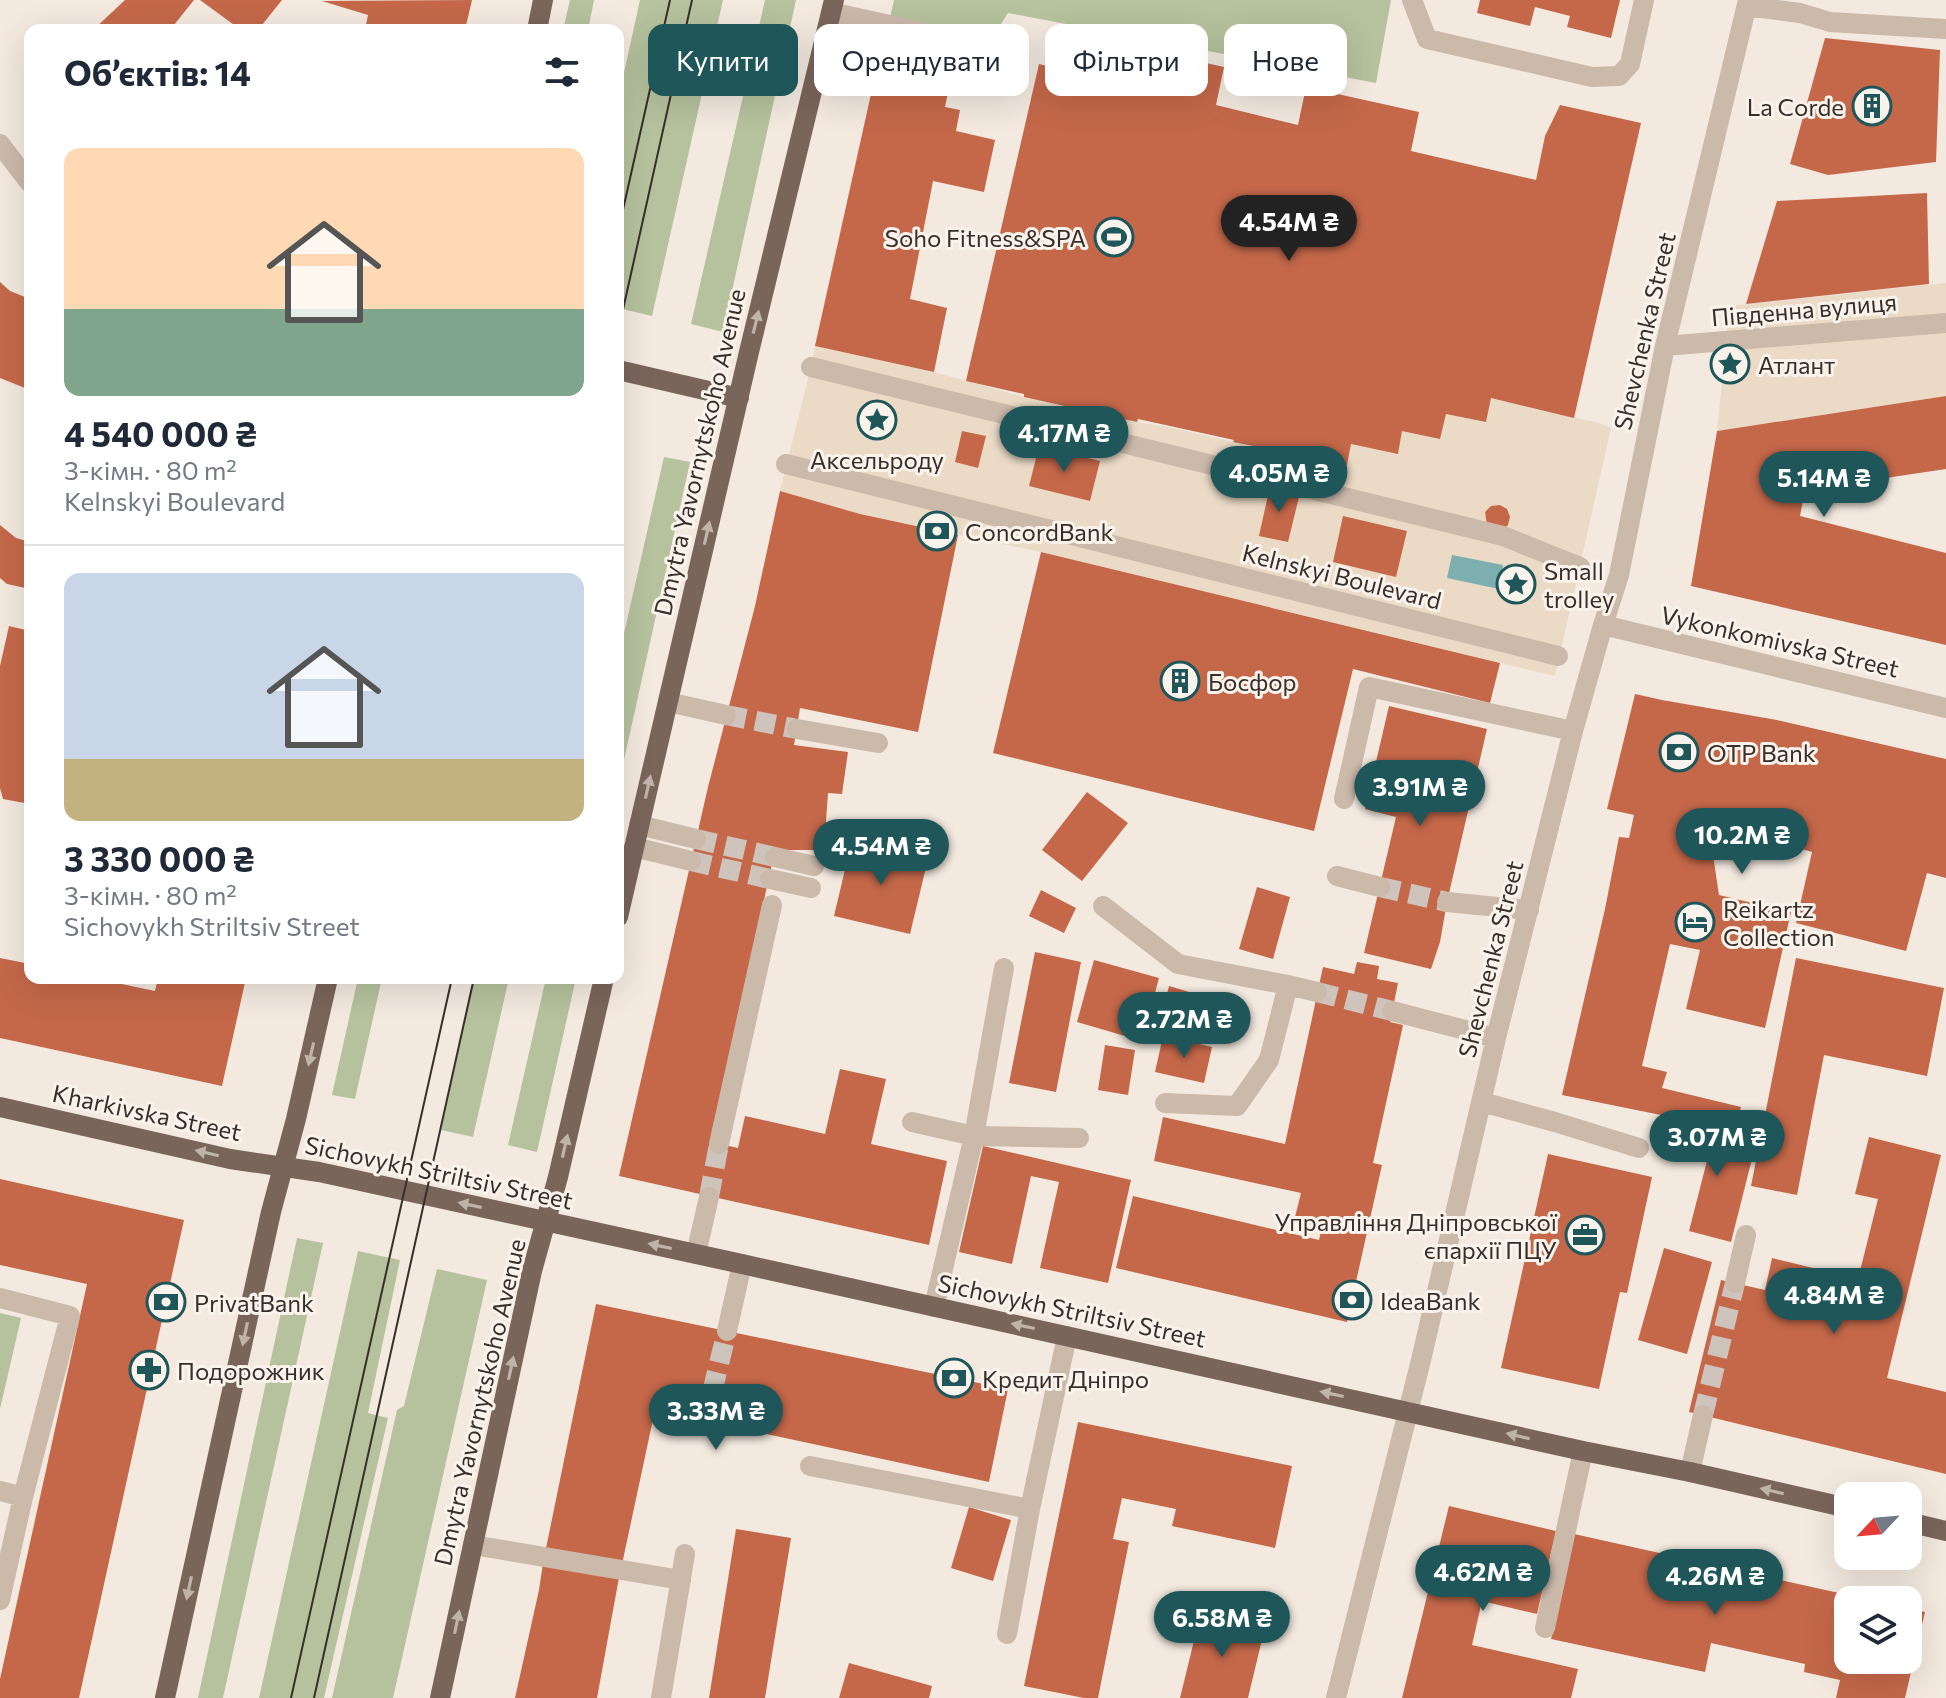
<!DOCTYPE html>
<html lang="uk">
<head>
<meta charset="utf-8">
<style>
  :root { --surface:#fff; --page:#f2f2f3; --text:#1f2937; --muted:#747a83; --line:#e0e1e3; --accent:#1f565a }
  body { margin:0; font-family:Commissioner,sans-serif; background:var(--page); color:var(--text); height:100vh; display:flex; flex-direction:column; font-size:30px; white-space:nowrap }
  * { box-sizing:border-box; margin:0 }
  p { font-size:26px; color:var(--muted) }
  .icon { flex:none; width:44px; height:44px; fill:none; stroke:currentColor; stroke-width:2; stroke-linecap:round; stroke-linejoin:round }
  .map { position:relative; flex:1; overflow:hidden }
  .panel { position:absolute; left:24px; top:24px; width:600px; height:960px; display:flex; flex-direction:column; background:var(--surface); border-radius:16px; box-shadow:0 8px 32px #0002 }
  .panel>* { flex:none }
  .top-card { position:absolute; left:648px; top:24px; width:760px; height:72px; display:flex; gap:16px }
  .needle { width:52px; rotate:244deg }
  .controls { position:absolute; left:1834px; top:1482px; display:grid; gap:16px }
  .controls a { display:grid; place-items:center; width:88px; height:88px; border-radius:16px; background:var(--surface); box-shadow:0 8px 32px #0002; font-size:40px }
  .price { position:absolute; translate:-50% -68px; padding:0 18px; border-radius:28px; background:var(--accent); color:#fff; font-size:26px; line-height:52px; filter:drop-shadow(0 2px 4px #0008) }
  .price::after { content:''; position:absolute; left:50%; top:48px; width:24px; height:18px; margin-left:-12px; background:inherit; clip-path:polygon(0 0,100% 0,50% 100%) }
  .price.on { background:#222; color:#fff }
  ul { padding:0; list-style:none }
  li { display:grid; align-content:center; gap:16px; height:424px; padding:0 40px }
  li+li { border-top:2px solid var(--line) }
  li span { display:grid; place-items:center; height:248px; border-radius:16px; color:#555 }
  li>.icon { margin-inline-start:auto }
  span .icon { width:144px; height:144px; fill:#fffc; stroke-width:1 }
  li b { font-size:34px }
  h2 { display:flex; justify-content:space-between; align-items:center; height:96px; padding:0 40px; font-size:34px }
  .chip { padding:0 28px; border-radius:16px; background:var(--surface); box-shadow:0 8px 32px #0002; font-size:28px; line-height:72px }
  .chip.on { background:var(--accent); color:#fff }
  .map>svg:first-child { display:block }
  .green { fill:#b6c29e }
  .plaza { fill:#eadac6 }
  .water { fill:#7daeb0 }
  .building { fill:#c5684a }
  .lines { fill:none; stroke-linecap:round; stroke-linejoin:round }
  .minor-tunnel { stroke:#cec4bb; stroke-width:20; stroke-dasharray:20 10; stroke-linecap:butt }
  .minor { stroke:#cbb9aa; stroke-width:20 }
  .major { stroke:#7a655b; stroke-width:20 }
  .tram { stroke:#382e2a; stroke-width:2 }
  .oneway { fill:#c0b3aa }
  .labels { text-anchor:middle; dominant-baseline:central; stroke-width:6; stroke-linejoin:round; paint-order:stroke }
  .poi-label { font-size:24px; fill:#382e2a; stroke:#faf3eb; text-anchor:start }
  .street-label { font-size:24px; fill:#382e2a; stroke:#faf3eb }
</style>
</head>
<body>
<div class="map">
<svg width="1946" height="1698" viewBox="0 0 1946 1698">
  <rect width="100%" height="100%" fill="#f3e9df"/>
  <path class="green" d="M570,0H594L588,30H563Z
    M640,0H723L652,316L618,308V100Z
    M765,0H796L723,332L691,324Z
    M894,0H1391L1376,83L1008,13L992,38L890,18Z
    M664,457L690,462L618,787V660Z
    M358,978H382L355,1099L332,1095Z
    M474,978H509L473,1137L441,1130Z
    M546,978H576L537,1152L508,1145Z
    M297,1238L323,1243L223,1698H198Z
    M358,1251L400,1260L368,1413L388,1418L324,1698H259Z
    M437,1269L487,1280L393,1698H332L397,1410L404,1406Z
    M0,1313L21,1318L0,1409Z"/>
  <path class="plaza" d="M1946,283V396L1717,431L1730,306Z
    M815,346L934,372L1024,397L1137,422L1173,428L1233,442L1347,465L1351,444L1398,453L1402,431L1419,432L1440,439L1446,414L1491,398L1599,423L1611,428L1555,676L1041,552L860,514L780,491L811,367Z"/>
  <path class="water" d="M1452,555L1503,565L1499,589L1447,578Z"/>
  <path class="building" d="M125,0H194L170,30H93Z
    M200,0H282L258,30H241Z
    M472,0L465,30H365L368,15L322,1Z
    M1480,0H1620L1611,38L1567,27L1570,16L1535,7L1530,26L1477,13Z
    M1825,38L1940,50L1936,162L1828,175L1790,164Z
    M1111,42L1224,67L1216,105L1298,125L1306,87L1419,112L1411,151L1536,180L1545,136L1560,105L1641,123L1574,418L1491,398L1486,422L1446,414L1440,439L1402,431L1398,454L1351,444L1347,465L1233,442L1234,440L1138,419L1137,422L1024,397V394L966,381L1039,64L1091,76L1098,44L1110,47Z
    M877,67L950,83L945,107L960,110L956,131L995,140L984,192L933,181L910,299L947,308L934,372L815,346Z
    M1927,193L1929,284L1746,304L1777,201Z
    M0,282L10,291L30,299V390L0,378Z
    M1946,396V469L1805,490L1800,516L1946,553V645L1691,586L1717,431Z
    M962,431L986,436L978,468L955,462Z
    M1039,446L1100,461L1090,501L1029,486Z
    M1270,486L1300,493L1288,542L1259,536Z
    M780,491L860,514L958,535L918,732L800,708L794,745L848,752L842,794L828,793L824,850H775L711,1142L738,1148L745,1116L825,1134L840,1069L886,1079L871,1144L947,1161L929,1245L619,1176L708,787L755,606Z
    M1500,505L1507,509L1510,517L1508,525L1505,528L1487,525L1485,512L1491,506Z
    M1343,516L1407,531L1396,577L1333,562Z
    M0,525L16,538L30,542V589L7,584L0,578Z
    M1041,552L1500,663L1490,703L1353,669L1314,831L993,753Z
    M9,626L30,631V804L3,799L0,788V666Z
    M1635,694L1662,700L1777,720L1946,759V878L1927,873L1906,951L1796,923L1812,852L1720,825L1713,855L1719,895L1791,912L1765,1028L1686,1009L1700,950L1670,944L1642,1066L1667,1072L1662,1088L1741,1107L1735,1130L1562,1095L1605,909L1619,837L1629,838L1634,815L1607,809Z
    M1389,706L1487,729L1447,902L1440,942L1431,969L1364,953L1396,817L1365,809Z
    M1087,792L1128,823L1082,881L1042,850Z
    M852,840L928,859L910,934L834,916Z
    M1257,887L1290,897L1273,959L1239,949Z
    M1041,890L1076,908L1064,933L1029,916Z
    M1035,952L1081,962L1056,1092L1009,1083Z
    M0,958L30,964V978H93L155,991L158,978H246L222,1086L0,1038Z
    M1796,958L1944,988L1927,1076L1824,1055L1797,1195L1751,1186Z
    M1094,960L1159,978L1142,1041L1077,1022Z
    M1357,962L1379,966L1377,979L1398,983L1390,1022L1403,1025L1373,1163L1382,1165L1347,1322L1116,1268L1133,1196L1319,1240L1322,1227L1294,1221L1301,1193L1154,1161L1163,1117L1285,1144L1323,967L1354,974Z
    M1169,986L1196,994L1191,1013L1164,1006Z
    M1201,1005L1247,1019L1242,1037L1195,1023Z
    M1163,1036L1212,1047L1204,1083L1155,1072Z
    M1105,1045L1135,1050L1128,1095L1098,1090Z
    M1672,1121L1756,1143L1731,1242L1689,1231L1709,1153L1666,1142Z
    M1869,1137L1941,1155L1887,1378L1946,1392V1474L1689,1412L1721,1280L1765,1290L1772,1258L1858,1279L1878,1199L1855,1194Z
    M983,1146L1131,1180L1108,1283L1040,1268L1059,1182L1031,1176L1012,1264L959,1252Z
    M1548,1154L1652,1177L1627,1293L1620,1292L1599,1389L1501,1368Z
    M0,1179L184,1220L79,1698H0V1679L87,1284L0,1265Z
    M1664,1248L1712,1262L1687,1354L1638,1340Z
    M596,1304L1008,1389L989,1482L655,1410L618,1583L597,1698H515L539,1590L543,1563Z
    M1078,1422L1292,1466L1275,1548L1172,1526L1176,1509L1122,1498L1113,1539L1129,1542L1098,1698H1084L1024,1686Z
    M1449,1506L1556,1531L1537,1614L1482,1601L1472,1645L1578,1669L1571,1698H1402Z
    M969,1507L1011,1520L993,1581L951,1568Z
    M736,1529L791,1538L765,1698H709Z
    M1574,1534L1866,1599L1848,1600V1660H1908V1608L1925,1612L1905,1698H1836L1840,1680L1804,1672L1805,1664L1711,1643L1705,1672L1551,1639Z
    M1201,1612L1265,1627L1248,1698H1180Z
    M849,1663L932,1686L929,1698H839Z"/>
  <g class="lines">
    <path class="minor-tunnel" d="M726,715L797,729
      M696,839L775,857
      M691,861L770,879
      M1380,887L1447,902
      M1317,992L1392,1011
      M709,1197L719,1144
      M1703,1415L1735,1283
      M705,1421L727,1331"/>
    <path class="minor" d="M1412,0L1427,39L1592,77L1619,76L1630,64L1644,0
      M1747,6L1800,13L1830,22L1946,29
      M831,12L983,46
      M0,144L30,183
      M1665,346L1946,323
      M811,367L1503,536L1580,567
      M786,464L1558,656
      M1603,625L1946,708
      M668,702L726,715
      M797,729L878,743
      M1344,799L1369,687L1573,731
      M639,825L696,839
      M634,847L691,861
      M775,857L814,866
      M1337,876L1380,887
      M770,879L811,888
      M1447,902L1529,910
      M1103,906L1178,964L1288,985
      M1392,1011L1496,1038
      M1482,1102L1555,1122L1639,1148
      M1165,1103L1237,1106L1269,1060L1288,985L1317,992
      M912,1122L974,1136L1004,968
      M719,1144L772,905
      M696,1254L709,1197
      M1735,1283L1746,1235
      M0,1298L70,1316L23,1497L0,1491
      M934,1307L974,1136L1079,1138
      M727,1331L742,1264
      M810,1466L1030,1509
      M1690,1472L1703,1415
      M473,1545L681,1580
      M0,1600L23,1497
      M1545,1628L1583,1451
      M1007,1634L1030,1509L1067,1336
      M661,1698L685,1554
      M1336,1698L1421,1360L1496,1038L1573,731L1603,625L1619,575L1665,346L1748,0"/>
    <path class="major" d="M537,30L543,0
      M618,370L739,398
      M618,917L749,352L834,0
      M0,1107L230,1159L319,1172L742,1264L1583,1451L1690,1472L1848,1508
      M1908,1522L1946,1531
      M165,1698L271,1212L296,1119L328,978
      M440,1698L532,1271L558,1177L604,978"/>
    <path class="tram" d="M618,232L670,0
      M618,332L692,0
      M291,1698L452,978
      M314,1698L474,978"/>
  </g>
  <defs><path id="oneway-solid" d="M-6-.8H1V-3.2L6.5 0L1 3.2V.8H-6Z" transform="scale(2)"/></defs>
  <g class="oneway">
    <use href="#oneway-solid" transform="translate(756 322) rotate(-76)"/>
    <use href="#oneway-solid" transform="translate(707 533) rotate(-77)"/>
    <use href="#oneway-solid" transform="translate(648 787) rotate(-77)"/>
    <use href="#oneway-solid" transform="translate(311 1054) rotate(103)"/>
    <use href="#oneway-solid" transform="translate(565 1146) rotate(-77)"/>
    <use href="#oneway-solid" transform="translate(207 1153) rotate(-167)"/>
    <use href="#oneway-solid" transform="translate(470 1205) rotate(-168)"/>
    <use href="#oneway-solid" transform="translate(660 1246) rotate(-168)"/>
    <use href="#oneway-solid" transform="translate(1023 1326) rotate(-168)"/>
    <use href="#oneway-solid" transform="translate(245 1334) rotate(102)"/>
    <use href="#oneway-solid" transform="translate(511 1368) rotate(-78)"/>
    <use href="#oneway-solid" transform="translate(1332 1394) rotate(-168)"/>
    <use href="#oneway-solid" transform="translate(1518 1436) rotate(-167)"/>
    <use href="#oneway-solid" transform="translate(1772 1491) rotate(-167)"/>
    <use href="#oneway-solid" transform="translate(189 1588) rotate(102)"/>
    <use href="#oneway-solid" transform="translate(457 1622) rotate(-78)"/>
  </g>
  <defs>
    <g id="building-ring" transform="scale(2)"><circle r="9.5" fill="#faf3eb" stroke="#1f565a" stroke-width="1.5"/><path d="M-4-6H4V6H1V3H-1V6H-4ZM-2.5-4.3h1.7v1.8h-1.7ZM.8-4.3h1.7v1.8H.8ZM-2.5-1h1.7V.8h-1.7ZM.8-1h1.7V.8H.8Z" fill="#1f565a"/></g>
    <g id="stadium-ring" transform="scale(2)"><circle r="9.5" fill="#faf3eb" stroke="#1f565a" stroke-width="1.5"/><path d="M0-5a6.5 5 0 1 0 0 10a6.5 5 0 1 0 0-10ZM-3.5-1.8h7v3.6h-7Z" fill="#1f565a"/></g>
    <g id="sight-ring" transform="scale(2)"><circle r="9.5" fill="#faf3eb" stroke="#1f565a" stroke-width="1.5"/><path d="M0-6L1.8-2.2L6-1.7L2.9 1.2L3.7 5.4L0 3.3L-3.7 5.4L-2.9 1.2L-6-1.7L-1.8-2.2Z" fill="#1f565a"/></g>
    <g id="bank-ring" transform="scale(2)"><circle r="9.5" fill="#faf3eb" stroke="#1f565a" stroke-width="1.5"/><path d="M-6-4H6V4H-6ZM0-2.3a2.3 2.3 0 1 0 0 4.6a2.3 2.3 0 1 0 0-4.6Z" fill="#1f565a"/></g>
    <g id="hotel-ring" transform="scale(2)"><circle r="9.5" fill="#faf3eb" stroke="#1f565a" stroke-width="1.5"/><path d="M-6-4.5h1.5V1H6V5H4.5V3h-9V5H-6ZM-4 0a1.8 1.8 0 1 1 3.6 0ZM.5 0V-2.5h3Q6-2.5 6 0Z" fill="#1f565a"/></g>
    <g id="office-ring" transform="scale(2)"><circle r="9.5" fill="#faf3eb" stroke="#1f565a" stroke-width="1.5"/><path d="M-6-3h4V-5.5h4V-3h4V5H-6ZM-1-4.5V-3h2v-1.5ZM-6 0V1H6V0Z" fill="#1f565a"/></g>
    <g id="pharmacy-ring" transform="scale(2)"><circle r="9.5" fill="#faf3eb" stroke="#1f565a" stroke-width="1.5"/><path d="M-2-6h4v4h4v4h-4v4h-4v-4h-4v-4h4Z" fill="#1f565a"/></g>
  </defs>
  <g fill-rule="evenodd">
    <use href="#building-ring" x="1872" y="106"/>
    <use href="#stadium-ring" x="1114" y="237"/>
    <use href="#sight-ring" x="1730" y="364"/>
    <use href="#sight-ring" x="877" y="420"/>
    <use href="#bank-ring" x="937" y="531"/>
    <use href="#sight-ring" x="1516" y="584"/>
    <use href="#building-ring" x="1180" y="681"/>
    <use href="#bank-ring" x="1679" y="752"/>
    <use href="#hotel-ring" x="1695" y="922"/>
    <use href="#office-ring" x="1585" y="1235"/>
    <use href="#bank-ring" x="1352" y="1300"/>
    <use href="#bank-ring" x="166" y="1302"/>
    <use href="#pharmacy-ring" x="149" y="1370"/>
    <use href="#bank-ring" x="954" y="1378"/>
  </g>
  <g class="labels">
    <g class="poi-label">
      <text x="1844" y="106" text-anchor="end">La Corde</text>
      <text x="1086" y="237" text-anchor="end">Soho Fitness&amp;SPA</text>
      <text x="1758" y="364">Атлант</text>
      <text x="877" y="459" text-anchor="middle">Аксельроду</text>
      <text x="965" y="531">ConcordBank</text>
      <text x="1544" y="570">Small<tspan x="1544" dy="28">trolley</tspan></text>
      <text x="1208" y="681">Босфор</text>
      <text x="1707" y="752">OTP Bank</text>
      <text x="1723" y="908">Reikartz<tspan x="1723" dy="28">Collection</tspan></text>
      <text x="1557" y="1221" text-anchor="end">Управління Дніпровської<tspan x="1557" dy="28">єпархії ПЦУ</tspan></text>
      <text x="1380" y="1300">IdeaBank</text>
      <text x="194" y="1302">PrivatBank</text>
      <text x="177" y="1370">Подорожник</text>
      <text x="982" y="1378">Кредит Дніпро</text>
    </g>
    <g class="street-label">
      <text transform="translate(1804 309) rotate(-5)">Південна вулиця</text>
      <text transform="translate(1644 331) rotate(-77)">Shevchenka Street</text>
      <text transform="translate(699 452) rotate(-77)">Dmytra Yavornytskoho Avenue</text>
      <text transform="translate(1342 576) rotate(14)">Kelnskyi Boulevard</text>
      <text transform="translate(1780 641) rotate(13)">Vykonkomivska Street</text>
      <text transform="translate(1490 959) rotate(-76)">Shevchenka Street</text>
      <text transform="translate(147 1112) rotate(12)">Kharkivska Street</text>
      <text transform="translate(439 1172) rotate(12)">Sichovykh Striltsiv Street</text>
      <text transform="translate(1072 1310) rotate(12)">Sichovykh Striltsiv Street</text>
      <text transform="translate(479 1402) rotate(-77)">Dmytra Yavornytskoho Avenue</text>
    </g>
  </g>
</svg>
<div class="controls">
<a><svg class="needle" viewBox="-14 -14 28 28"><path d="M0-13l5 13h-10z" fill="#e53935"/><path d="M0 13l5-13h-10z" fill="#747a83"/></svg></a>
<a><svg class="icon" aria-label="layers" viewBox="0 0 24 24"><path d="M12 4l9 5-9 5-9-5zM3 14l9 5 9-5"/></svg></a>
</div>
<b class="price on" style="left:1289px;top:263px">4.54M ₴</b>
<b class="price" style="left:1064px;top:474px">4.17M ₴</b>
<b class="price" style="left:1279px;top:514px">4.05M ₴</b>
<b class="price" style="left:1824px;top:519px">5.14M ₴</b>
<b class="price" style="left:1420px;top:828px">3.91M ₴</b>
<b class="price" style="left:1742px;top:876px">10.2M ₴</b>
<b class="price" style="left:881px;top:887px">4.54M ₴</b>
<b class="price" style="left:1184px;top:1060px">2.72M ₴</b>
<b class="price" style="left:1717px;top:1178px">3.07M ₴</b>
<b class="price" style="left:1834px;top:1336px">4.84M ₴</b>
<b class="price" style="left:716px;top:1452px">3.33M ₴</b>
<b class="price" style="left:1483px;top:1613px">4.62M ₴</b>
<b class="price" style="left:1715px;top:1617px">4.26M ₴</b>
<b class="price" style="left:1222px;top:1659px">6.58M ₴</b>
<div class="top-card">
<a class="chip on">Купити</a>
<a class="chip">Орендувати</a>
<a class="chip">Фільтри</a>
<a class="chip">Нове</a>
</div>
<section class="panel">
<h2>Об’єктів: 14<svg class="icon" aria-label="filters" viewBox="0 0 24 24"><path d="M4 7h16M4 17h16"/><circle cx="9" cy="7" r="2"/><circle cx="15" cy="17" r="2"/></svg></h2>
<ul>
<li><span style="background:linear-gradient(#ffd9b3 65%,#7fa58c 0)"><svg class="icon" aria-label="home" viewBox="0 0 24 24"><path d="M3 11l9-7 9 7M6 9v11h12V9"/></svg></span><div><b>4 540 000 ₴</b><p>3-кімн. · 80 m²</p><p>Kelnskyi Boulevard</p></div></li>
<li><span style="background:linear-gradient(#c9d6e8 75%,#c2b280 0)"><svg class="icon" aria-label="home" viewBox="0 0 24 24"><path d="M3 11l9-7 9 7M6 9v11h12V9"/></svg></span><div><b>3 330 000 ₴</b><p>3-кімн. · 80 m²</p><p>Sichovykh Striltsiv Street</p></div></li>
</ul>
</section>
</div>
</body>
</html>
